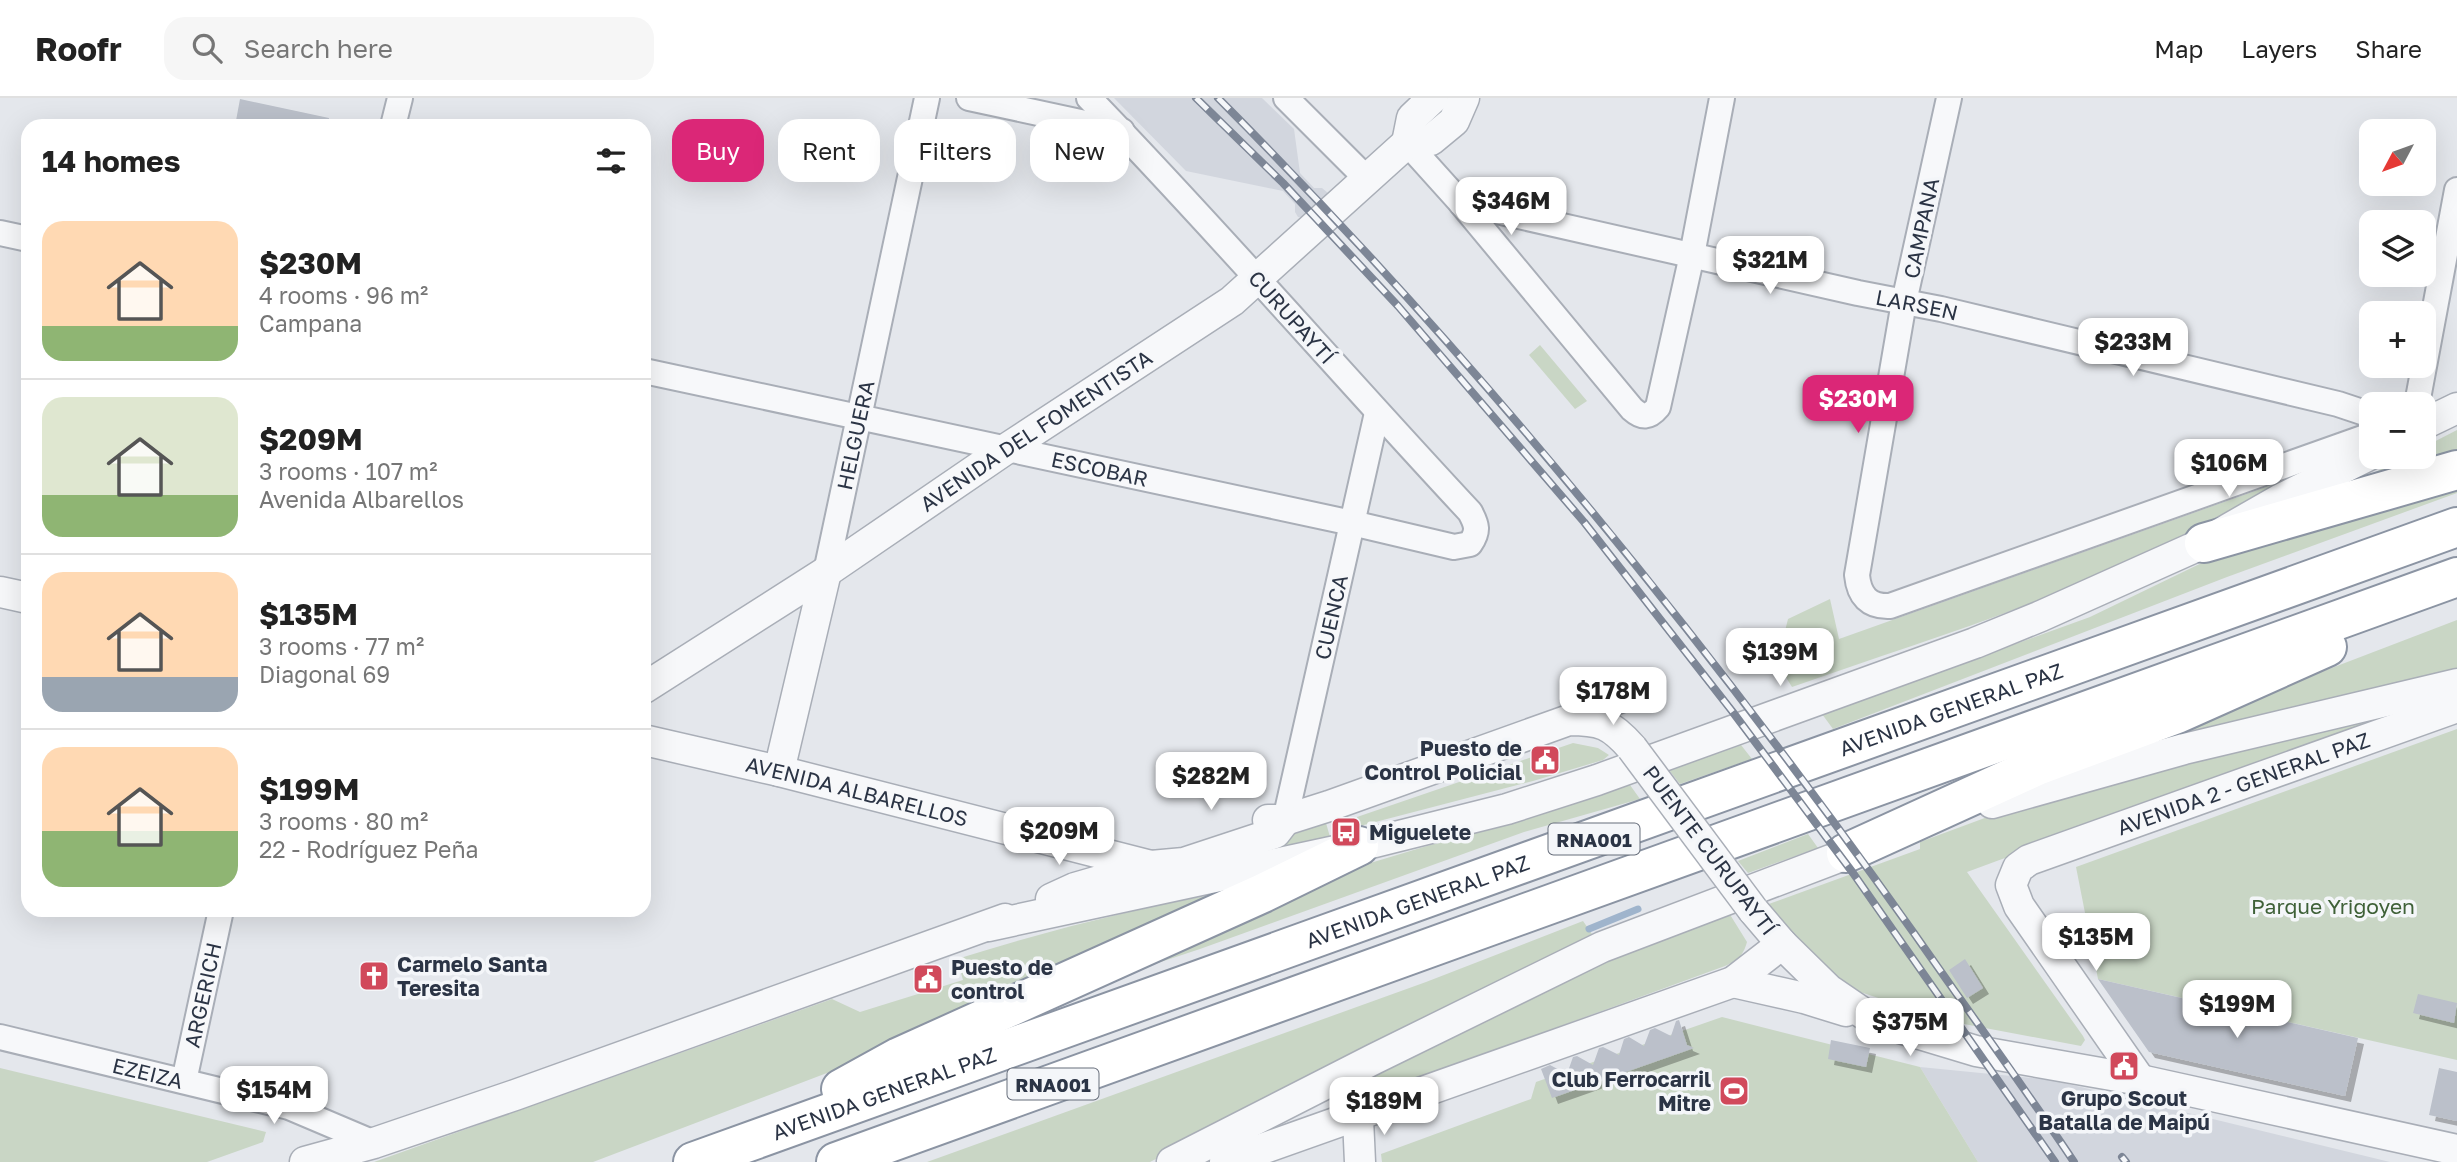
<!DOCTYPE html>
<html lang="en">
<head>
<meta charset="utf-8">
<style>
  :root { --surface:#fff; --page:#f6f6f6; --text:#222; --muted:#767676; --line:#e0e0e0; --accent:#db2777 }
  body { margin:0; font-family:"Golos Text",sans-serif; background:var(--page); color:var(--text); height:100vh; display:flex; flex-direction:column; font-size:26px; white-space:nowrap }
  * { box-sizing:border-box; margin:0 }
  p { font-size:23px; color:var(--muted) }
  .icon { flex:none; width:38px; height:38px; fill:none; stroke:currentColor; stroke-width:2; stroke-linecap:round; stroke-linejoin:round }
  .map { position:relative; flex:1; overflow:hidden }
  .side { position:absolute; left:21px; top:21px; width:630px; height:798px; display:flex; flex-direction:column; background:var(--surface); border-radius:21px; box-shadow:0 7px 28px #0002 }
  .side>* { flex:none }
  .guide { position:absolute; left:672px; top:21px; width:665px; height:63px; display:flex; gap:14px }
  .needle { width:46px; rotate:229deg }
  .controls { position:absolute; left:2359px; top:21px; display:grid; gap:14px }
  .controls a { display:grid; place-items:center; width:77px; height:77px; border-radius:14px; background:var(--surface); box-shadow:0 7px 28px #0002; font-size:35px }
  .price { position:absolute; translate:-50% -60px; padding:0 16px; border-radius:14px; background:#fff; color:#222; font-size:23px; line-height:46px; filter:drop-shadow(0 2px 4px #0008) }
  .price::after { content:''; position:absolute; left:50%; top:42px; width:21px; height:16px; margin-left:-10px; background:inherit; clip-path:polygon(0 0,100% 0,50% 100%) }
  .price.selected { background:var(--accent); color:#fff }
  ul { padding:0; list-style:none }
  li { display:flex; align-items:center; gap:21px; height:175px; padding:0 21px }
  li+li { border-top:2px solid var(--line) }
  li span { display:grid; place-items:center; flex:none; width:196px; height:140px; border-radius:21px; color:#555 }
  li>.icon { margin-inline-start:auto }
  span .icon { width:84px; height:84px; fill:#fffc; stroke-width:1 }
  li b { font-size:30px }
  h2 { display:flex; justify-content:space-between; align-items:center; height:84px; padding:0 21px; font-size:30px }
  .tag { padding:0 24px; border-radius:21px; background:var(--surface); box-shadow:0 7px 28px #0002; font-size:24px; line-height:63px }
  .tag.selected { background:var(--accent); color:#fff }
  header { display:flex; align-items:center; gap:42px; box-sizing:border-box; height:98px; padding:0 35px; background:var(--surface); border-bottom:2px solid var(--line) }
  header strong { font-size:33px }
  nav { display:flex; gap:38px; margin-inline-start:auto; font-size:24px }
  .search { width:490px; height:63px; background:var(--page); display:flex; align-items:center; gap:18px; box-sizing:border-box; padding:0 24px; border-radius:21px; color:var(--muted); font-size:26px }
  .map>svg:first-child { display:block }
  .built { fill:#d2d6de }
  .green { fill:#c9d6c5 }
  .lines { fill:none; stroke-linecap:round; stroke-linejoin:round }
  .stream { stroke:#9fb4cc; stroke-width:7 }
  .building { fill:#bbc0ca; filter:url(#shadow) }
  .minor-casing { stroke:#a9aeb7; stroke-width:28 }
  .tertiary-casing { stroke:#a9aeb7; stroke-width:33 }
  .motorway-casing { stroke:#8b94a3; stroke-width:42 }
  .minor { stroke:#f7f8fa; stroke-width:24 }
  .tertiary { stroke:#f7f8fa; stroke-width:30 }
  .motorway { stroke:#fff; stroke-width:38 }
  .rail-casing { stroke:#7d8696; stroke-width:8 }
  .rail { stroke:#f4f6f9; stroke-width:5; stroke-dasharray:16; stroke-linecap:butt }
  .tertiary-bridge-casing { stroke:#a9aeb7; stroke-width:33; stroke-linecap:butt }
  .tertiary-bridge { stroke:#f7f8fa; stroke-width:30 }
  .labels { text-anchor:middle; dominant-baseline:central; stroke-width:7; stroke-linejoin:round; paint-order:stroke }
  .shield { fill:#f4f6f9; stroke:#676e7b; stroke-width:2 }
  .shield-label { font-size:19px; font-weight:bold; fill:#2b3445 }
  .street-label { font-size:21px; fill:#2b3445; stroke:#f4f6f9 }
  .poi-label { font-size:21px; font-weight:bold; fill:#2b3445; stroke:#f4f6f9; text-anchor:start }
  .park-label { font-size:21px; fill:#3f6138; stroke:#f4f6f9 }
</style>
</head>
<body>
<header>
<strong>Roofr</strong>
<div class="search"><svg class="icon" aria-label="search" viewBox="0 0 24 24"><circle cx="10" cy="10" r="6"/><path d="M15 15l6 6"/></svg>Search here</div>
<nav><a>Map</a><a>Layers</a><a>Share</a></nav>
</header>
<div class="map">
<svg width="2457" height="1064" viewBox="0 0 2457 1064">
  <defs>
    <filter id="shadow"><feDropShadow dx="6" dy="6" stdDeviation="0" flood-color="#0004"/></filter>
  </defs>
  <rect width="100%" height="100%" fill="#e4e7ec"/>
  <path class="built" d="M1114,0H1262L1294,31L1300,75L1314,90H1322L1328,95L1327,102L1307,120L1298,119L1295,114V106L1283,93L1186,73Z
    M1920,969L2052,982L2390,1064H1978Z"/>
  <path class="green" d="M1540,247L1587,303L1575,311L1529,257Z
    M2457,332V355L2348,388L2405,359H2424V349Z
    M2314,372C2221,421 2127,468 2029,506C1951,536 1871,561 1792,589L1777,565L1788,521L1830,501L1839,541Z
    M2457,379V395L2227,479L1833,631L1822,616L2090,519L2214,459Z
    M2457,522V572L2125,649Z
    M2382,620L1967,774L2083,938L2085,942L2081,948L1948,923L1854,892L1824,871L1766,807L1920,751V744L2009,711L2143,672Z
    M2457,631V962L2098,881L2076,769Z
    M1573,645L1598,650L1609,657L1603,662L1533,683L1360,728L1357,719Z
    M1741,647L1752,661L1680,686L1669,672Z
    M1630,687L1640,701L1524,734L1200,851L1067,895L1357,769Z
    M1326,725L1330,739L1209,766Z
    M1808,736L1818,750L1748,775L1738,763Z
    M1237,792L882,954L593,1064H374L832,901L860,914L963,882L957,861C1049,832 1142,809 1237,792Z
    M1729,815L1747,844C1743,858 1738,862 1725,868L1369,998L1364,995L1371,980L1376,977L1597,865Z
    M1583,823L1592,836L1150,1064H927L1426,884Z
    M1722,919L1920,969L1978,1064H1382L1381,1056L1531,1001L1536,984Z
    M0,970L266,1034L263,1044L207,1064H0Z"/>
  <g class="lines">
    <path class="stream" d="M1589,831L1638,811"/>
  </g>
  <path class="building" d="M240,1L329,20L328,28H235Z
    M1965,861L1983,890L1967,900L1949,872Z
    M2098,881L2358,940L2345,998L2149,954Z
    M2418,896L2457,905L2454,925L2413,915Z
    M1679,922L1687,947L1694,950L1552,1000L1541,971L1550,967L1567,976L1573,959L1577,958L1593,967L1599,950L1603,949L1619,957L1624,941L1629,939L1644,948L1650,932L1655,930L1671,938L1676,923Z
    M1831,942L1870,950L1866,969L1828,961Z
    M2439,970L2457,974V1023L2429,1017Z"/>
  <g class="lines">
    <g class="minor-casing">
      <g id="minor">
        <path d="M969,0L1122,33"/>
        <path d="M1286,0L1367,81"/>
        <path d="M1949,0L1904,204L1857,477C1859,498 1869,509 1890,508L2371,337"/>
        <path d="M393,28L400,0"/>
        <path d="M1407,45L1461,105L1632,311C1642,320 1649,320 1658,309L1692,157L1722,0"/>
        <path id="s1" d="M1461,105L1858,195L1941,211L2338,306L2371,317"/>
        <path d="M0,135L28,141"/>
        <path id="s2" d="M644,273L1352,425L1454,449L1470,446C1479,433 1477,427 1470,414C1342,277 1220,135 1089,0"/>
        <path d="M2417,306L2457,92"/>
        <path id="s3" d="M826,474L927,0"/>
        <path d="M1569,622L1642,594"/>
        <path id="s4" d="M1285,722L1377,315"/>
        <path id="s5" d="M0,939L289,1009L374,1045"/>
        <path id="s6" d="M184,983L221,812"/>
      </g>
    </g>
    <g class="tertiary-casing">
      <g id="tertiary">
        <path d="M1407,45L1412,20L1433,0"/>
        <path d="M2424,326L2457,310"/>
        <path d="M0,494L28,500"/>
        <path id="s7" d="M644,590L826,474L1006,351L1232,203L1407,45L1431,42L1454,23L1464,0"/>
        <path id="s8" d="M644,642L779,673L1151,768"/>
        <path d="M779,673L826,474"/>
        <path d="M1992,705L2184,651L2457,586"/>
        <path d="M1268,722H1285L1329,708L1569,622C1601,622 1611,626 1632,650"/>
        <path d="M1051,801L1075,790L1151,768L1184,765L1275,735L1285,722"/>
        <path d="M1753,812L1782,846L1829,892L1873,922L1976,953L2140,982L2457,1052"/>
        <path d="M988,828L1359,748L1507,711L1597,682L1975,545L2041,518L2204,445L2279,402L2371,356"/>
        <path d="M1733,884L1804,900L1846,913"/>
        <path id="s9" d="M2140,982L2019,808L2011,787L2018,770L2029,762L2457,609"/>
        <path d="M1357,999L1360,1064"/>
        <path d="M305,1064L374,1045L515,997L1005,821"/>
        <path d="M1172,1064L1374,961L1602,849L1865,749"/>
        <path d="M1225,1064L1733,884L1782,846"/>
      </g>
    </g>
    <g class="motorway-casing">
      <g id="motorway">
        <path d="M2204,445L2457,372"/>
        <path d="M1846,755L2037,668L2177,616L2327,549"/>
        <path d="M841,991L899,959L1263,795L1359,748"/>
        <path id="s10" d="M693,1064L2457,429"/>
        <path d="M836,1064L2457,479"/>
      </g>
    </g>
    <use href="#minor" class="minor"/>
    <use href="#tertiary" class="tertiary"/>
    <use href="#motorway" class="motorway"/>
    <g class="rail-casing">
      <path id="rail" d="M1196,0L1283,85L1398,208L1584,424L1732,613L1853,775L2055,1064
        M1218,0C1493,276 1734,576 1956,895C1996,951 2036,1007 2074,1064
        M2122,1059L2126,1064"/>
    </g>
    <use href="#rail" class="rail"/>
    <g class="tertiary-bridge-casing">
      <path id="tertiary-bridge" d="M1632,650L1753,812"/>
    </g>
    <use href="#tertiary-bridge" class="tertiary-bridge"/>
  </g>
  <defs>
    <g id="civic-square" transform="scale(1.575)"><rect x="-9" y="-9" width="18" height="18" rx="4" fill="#d1495b" stroke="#f4f6f9"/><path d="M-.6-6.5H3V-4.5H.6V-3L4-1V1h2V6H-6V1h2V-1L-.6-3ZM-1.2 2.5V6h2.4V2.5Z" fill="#fff"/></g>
    <g id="bus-square" transform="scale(1.575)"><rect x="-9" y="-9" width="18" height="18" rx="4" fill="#d1495b" stroke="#f4f6f9"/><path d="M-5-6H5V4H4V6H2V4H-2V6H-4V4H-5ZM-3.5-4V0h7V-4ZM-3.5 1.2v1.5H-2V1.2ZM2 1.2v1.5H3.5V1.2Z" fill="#fff"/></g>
    <g id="church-square" transform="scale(1.575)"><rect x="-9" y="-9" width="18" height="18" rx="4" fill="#d1495b" stroke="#f4f6f9"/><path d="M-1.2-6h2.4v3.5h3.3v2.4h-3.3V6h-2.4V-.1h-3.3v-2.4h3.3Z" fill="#fff"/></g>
    <g id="stadium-square" transform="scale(1.575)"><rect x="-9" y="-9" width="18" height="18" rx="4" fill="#d1495b" stroke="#f4f6f9"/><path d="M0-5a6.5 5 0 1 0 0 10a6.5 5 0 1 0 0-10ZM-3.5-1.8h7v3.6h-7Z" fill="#fff"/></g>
  </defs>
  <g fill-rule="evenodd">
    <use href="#civic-square" x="1545" y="662"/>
    <use href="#bus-square" x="1346" y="734"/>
    <use href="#church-square" x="374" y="878"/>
    <use href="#civic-square" x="928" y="881"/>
    <use href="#civic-square" x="2124" y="968"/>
    <use href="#stadium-square" x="1734" y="993"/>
  </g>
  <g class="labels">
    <g class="shield">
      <rect x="1548.5" y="725.5" width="91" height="31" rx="5"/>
      <rect x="1007.5" y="970.5" width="91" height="31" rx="5"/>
    </g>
    <g class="shield-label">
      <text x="1594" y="741">RNA001</text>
      <text x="1053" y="986">RNA001</text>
    </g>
    <g class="street-label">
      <text transform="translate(1921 130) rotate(-78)">CAMPANA</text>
      <text stroke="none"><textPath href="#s1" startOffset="467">LARSEN</textPath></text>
      <text transform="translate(1292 219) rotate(48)">CURUPAYTÍ</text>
      <text stroke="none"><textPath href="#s7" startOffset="469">AVENIDA DEL FOMENTISTA</textPath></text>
      <text stroke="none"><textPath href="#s3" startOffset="140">HELGUERA</textPath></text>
      <text stroke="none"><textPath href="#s2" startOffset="466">ESCOBAR</textPath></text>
      <text stroke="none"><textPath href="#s4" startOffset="208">CUENCA</textPath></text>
      <text stroke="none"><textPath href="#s10" startOffset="1337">AVENIDA GENERAL PAZ</textPath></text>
      <text stroke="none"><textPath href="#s9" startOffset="494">AVENIDA 2 - GENERAL PAZ</textPath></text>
      <text stroke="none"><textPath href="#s8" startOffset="219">AVENIDA ALBARELLOS</textPath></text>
      <text transform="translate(1710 752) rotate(53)">PUENTE CURUPAYTÍ</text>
      <text stroke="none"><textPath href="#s10" startOffset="770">AVENIDA GENERAL PAZ</textPath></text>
      <text stroke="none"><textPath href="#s6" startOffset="88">ARGERICH</textPath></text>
      <text stroke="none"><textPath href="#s5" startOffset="152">EZEIZA</textPath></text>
      <text stroke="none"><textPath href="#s10" startOffset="203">AVENIDA GENERAL PAZ</textPath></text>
    </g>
    <g class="poi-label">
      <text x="1522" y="650" text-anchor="end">Puesto de<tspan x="1522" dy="24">Control Policial</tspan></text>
      <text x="1369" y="734">Miguelete</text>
      <text x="397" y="866">Carmelo Santa<tspan x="397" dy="24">Teresita</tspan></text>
      <text x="951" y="869">Puesto de<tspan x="951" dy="24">control</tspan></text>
      <text x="1711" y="981" text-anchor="end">Club Ferrocarril<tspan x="1711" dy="24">Mitre</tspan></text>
      <text x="2124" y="1000" text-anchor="middle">Grupo Scout<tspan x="2124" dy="24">Batalla de Maipú</tspan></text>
    </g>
    <g class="park-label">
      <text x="2333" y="808">Parque Yrigoyen</text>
    </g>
  </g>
</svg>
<div class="controls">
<a><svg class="needle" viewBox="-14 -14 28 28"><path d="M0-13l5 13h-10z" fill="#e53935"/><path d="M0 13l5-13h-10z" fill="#767676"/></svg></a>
<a><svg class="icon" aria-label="layers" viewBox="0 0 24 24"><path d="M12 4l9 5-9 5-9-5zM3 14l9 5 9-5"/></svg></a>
<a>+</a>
<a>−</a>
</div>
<b class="price" style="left:1511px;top:139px">$346M</b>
<b class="price" style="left:1770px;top:198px">$321M</b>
<b class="price" style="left:2133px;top:280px">$233M</b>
<b class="price selected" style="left:1858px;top:337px">$230M</b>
<b class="price" style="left:2229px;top:401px">$106M</b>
<b class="price" style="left:1780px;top:590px">$139M</b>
<b class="price" style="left:1613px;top:629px">$178M</b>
<b class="price" style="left:1211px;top:714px">$282M</b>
<b class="price" style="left:1059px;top:769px">$209M</b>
<b class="price" style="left:2096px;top:875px">$135M</b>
<b class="price" style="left:2237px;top:942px">$199M</b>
<b class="price" style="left:1910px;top:960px">$375M</b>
<b class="price" style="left:274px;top:1028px">$154M</b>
<b class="price" style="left:1384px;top:1039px">$189M</b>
<div class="guide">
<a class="tag selected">Buy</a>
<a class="tag">Rent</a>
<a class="tag">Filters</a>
<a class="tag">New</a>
</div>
<section class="side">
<h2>14 homes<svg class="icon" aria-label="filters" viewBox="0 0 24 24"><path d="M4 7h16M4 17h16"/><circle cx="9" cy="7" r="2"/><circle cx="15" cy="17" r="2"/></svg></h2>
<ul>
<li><span style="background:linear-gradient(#ffd9b3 75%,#8fb573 0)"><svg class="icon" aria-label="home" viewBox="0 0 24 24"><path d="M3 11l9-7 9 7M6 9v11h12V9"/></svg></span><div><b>$230M</b><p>4 rooms · 96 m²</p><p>Campana</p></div></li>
<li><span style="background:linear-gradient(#dfe7d0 70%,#8fb573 0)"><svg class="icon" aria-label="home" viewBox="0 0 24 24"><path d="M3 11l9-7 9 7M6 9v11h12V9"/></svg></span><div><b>$209M</b><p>3 rooms · 107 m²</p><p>Avenida Albarellos</p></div></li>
<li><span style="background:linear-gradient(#ffd9b3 75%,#9aa5b1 0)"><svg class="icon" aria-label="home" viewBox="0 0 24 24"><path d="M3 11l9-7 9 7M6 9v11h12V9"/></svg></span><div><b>$135M</b><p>3 rooms · 77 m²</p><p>Diagonal 69</p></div></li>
<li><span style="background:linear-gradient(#ffd9b3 60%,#8fb573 0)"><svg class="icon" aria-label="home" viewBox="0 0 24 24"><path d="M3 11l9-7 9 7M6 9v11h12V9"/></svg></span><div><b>$199M</b><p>3 rooms · 80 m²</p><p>22 - Rodríguez Peña</p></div></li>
</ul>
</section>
</div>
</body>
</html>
